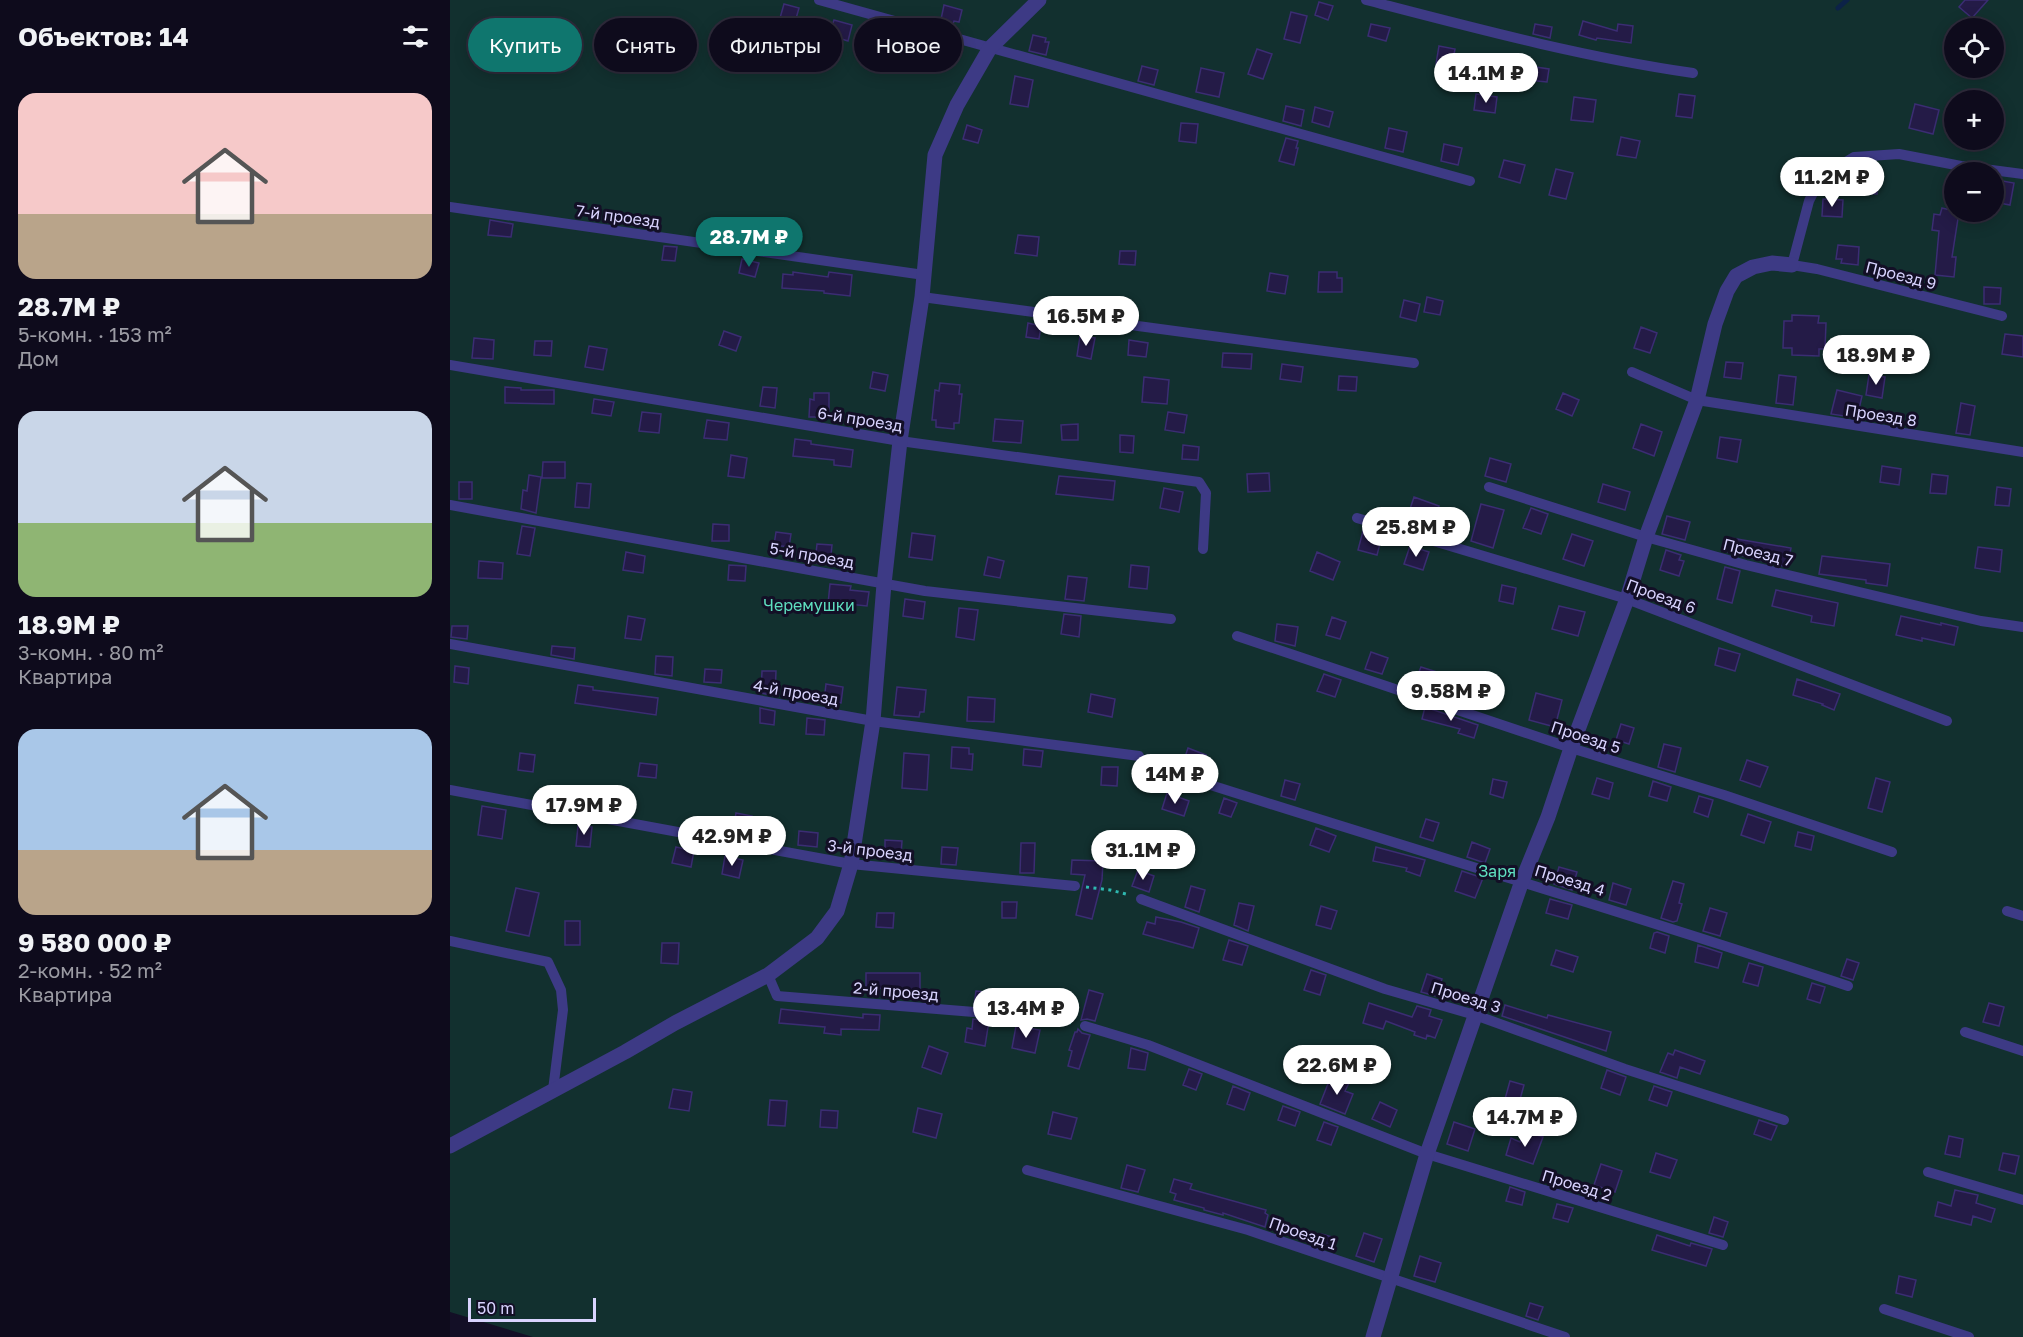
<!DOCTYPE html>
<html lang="ru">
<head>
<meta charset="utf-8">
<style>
  :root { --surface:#0e0b1c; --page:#171425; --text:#f1f3f6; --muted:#9b9ba3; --line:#2e2b3b; --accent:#0f766e }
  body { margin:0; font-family:"Golos Text",sans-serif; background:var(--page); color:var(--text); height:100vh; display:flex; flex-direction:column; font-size:22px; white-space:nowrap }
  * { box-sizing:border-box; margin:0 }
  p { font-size:20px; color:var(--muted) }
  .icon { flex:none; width:33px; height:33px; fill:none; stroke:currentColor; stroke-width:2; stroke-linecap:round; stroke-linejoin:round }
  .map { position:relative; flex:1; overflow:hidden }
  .drawer { display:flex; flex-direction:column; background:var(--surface); width:450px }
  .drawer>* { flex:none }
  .guide { position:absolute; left:18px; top:18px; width:570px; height:54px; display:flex; gap:12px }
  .buttons { position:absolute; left:1494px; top:18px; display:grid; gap:12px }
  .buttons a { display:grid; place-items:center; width:60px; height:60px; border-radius:50%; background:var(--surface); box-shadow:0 3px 15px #0003,0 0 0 2px var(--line); font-size:30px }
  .scale { position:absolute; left:18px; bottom:15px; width:128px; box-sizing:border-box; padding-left:6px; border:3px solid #d9d4ff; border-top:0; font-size:16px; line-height:21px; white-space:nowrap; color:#d9d4ff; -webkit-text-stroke:4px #130f26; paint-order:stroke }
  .price { position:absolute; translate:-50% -51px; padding:0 14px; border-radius:21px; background:#fff; color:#222; font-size:20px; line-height:39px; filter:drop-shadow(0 2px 3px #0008) }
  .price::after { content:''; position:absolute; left:50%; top:36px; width:18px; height:14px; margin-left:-9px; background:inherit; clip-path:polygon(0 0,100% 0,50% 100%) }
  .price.selected { background:var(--accent); color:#fff }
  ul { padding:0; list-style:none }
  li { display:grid; align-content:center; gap:12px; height:318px; padding:0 18px }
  li span { display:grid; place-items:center; height:186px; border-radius:18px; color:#555 }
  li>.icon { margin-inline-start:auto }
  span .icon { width:108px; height:108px; fill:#fffc; stroke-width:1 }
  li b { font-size:26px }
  h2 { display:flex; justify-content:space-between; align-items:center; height:72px; padding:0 18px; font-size:26px }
  .chip { padding:0 21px; border-radius:27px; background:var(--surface); box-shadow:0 3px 15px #0003,0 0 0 2px var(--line); font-size:21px; line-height:54px }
  .chip.selected { background:var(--accent); color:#fff }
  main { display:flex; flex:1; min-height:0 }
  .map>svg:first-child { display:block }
  .green { fill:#12302f; fill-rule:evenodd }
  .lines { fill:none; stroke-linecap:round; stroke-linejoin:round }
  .stream { stroke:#0c2248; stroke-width:5 }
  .building { fill:#241b47; stroke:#3b2d73; stroke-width:1.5 }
  .path { stroke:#2fb8b0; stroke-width:3; stroke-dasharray:3 4.5; stroke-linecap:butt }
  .service { stroke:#3d3a85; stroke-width:10 }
  .minor { stroke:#3d3a85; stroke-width:15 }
  .labels { text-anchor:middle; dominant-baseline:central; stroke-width:6; stroke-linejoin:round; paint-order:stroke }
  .street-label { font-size:16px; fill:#d9d4ff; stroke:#130f26 }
  .park-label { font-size:16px; fill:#5fe0c0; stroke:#130f26 }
</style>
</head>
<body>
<main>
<section class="drawer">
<h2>Объектов: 14<svg class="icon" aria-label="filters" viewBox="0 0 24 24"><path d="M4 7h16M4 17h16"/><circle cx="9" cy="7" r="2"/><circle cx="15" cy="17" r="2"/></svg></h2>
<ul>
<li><span style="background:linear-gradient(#f6c9c9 65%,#b9a48a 0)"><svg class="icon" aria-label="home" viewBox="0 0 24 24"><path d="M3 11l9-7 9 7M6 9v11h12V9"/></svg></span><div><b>28.7M ₽</b><p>5-комн. · 153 m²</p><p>Дом</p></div></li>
<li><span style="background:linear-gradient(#c9d6e8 60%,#8fb573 0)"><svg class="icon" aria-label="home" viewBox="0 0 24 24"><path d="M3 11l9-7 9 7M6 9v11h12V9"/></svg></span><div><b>18.9M ₽</b><p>3-комн. · 80 m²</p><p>Квартира</p></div></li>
<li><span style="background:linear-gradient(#a9c7e8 65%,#b9a48a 0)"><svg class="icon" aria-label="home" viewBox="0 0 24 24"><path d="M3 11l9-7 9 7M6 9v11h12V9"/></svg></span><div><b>9 580 000 ₽</b><p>2-комн. · 52 m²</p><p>Квартира</p></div></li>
</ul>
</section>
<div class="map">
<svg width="1573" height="1337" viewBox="0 0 1573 1337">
  <rect width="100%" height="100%" fill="#130f26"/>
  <path class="green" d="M0,0H1573V1337H83L0,1312ZM1504,28H1544V68H1504ZM1504,100H1544V140H1504ZM1504,172H1544V212H1504Z"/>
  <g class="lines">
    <path class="stream" d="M1388,8L1397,0"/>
  </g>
  <path class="building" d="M1515,0H1538L1522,18L1509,7Z
    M869,2L883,6L878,20L865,15Z
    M334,4L349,8L345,22L330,18Z
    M494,5L512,10L509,22L504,21L502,27L490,24Z
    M841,12L857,16L850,43L834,39Z
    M384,20L402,25L398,41L379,35Z
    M1133,21L1167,31L1168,24L1183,26L1181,43L1147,38L1146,40L1129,35Z
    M921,24L940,28L936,41L918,36Z
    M1085,24L1102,27L1100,38L1083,34Z
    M583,35L596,38L595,42H599L596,55L579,51Z
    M434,37L448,40L444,54L431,50Z
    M989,46L1005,49L1002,66L986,64Z
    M807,49L822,54L813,79L798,74Z
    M692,66L708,70L704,85L688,81Z
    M1079,66L1099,69L1097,82L1077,80Z
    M751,68L774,73L769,97L746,92Z
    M565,76L583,80L578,107L560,104Z
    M1026,94L1047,97L1045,113L1024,110Z
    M1229,94L1245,96L1242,118L1226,116Z
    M1124,97L1146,100L1143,122L1121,120Z
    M1465,104L1489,110L1483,134L1459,128Z
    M836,106L854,110L851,126L833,121Z
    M865,107L883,112L879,127L862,122Z
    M731,123L748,124L746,143L729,141Z
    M517,125L532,130L528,143L513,139Z
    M939,128L957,132L953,152L935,148Z
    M1171,137L1190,141L1186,158L1167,155Z
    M836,138L848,141L846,148H848L844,165L829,161Z
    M994,144L1012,148L1008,165L991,161Z
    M1054,160L1075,165L1070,183L1049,177Z
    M1106,169L1123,173L1116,199L1099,195Z
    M1412,175L1428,176L1427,194L1411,193Z
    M1547,180L1564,183L1560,205L1544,202Z
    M1373,199L1393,200L1392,217L1372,216Z
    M1492,208L1509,212L1502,257H1506L1504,277L1485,275L1489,231L1482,230L1484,214L1490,215Z
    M40,220L63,224L61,237L38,235Z
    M568,235L589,237L587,256L565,253Z
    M1388,245L1409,247L1408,265L1391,263L1392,259H1386Z
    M214,246L227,247L225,261L212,260Z
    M670,251H686L685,265L669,264Z
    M292,259L309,263L305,277L289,273Z
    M343,272L378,277L379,272L402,275L400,296L374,293V291L332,288L333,274L343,275Z
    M869,272H887V278H892V292H868Z
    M820,273L838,276L835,294L817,291Z
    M1534,287L1551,288L1550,304H1534Z
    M977,297L993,301L990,315L974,312Z
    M954,300L970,304L966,321L950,317Z
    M1342,315L1369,316L1368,323H1376L1375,349H1369V356L1342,355V348H1333L1334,321H1342Z
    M578,323L591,326L589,339L576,337Z
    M1191,327L1207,333L1200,353L1184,348Z
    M274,331L291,337L286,351L269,345Z
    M1555,334L1573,336V357L1552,354Z
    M630,336L645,338L641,359L627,356Z
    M24,338L44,340L43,359L22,358Z
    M679,340L698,343L696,357L678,355Z
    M85,341H102L101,356L84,355Z
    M139,346L157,349L153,370L135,367Z
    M773,353L802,354L801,369L772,367Z
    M1276,362L1293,363L1291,379L1274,377Z
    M832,364L853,367L851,382L830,379Z
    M423,372L438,375L435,391L420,388Z
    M1329,375L1346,377L1343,405L1326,403Z
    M1419,375L1435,377L1432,398L1416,395Z
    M889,376L907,377L906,391L888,390Z
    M694,377L719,380L717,404L692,402Z
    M490,383L510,385L509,394H512L509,423H504V429L486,427V420H482L485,390L489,391Z
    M55,387L71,388V390H104V404L55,403Z
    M313,387L327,388L325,408L310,406Z
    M1387,390L1412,396L1407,418L1381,414Z
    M364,393H379V417H359L360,399L364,400Z
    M1113,393L1129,400L1122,416L1106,409Z
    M144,399L164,402L161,416L142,413Z
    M1511,403L1525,406L1520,435L1506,433Z
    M192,412L211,414L209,433L189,431Z
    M718,412L737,415L734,433L715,430Z
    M545,419L573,421L571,443L543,441Z
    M257,420L279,423L277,440L254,438Z
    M628,424V440H612L611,425Z
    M1191,424L1212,432L1204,456L1183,448Z
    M670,435L684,436L683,453L670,452Z
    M1270,437L1291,440L1287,462L1267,458Z
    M345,439L361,441V444L403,450L401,467L384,465V460L343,456Z
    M733,445L749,447L748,460L732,459Z
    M281,455L297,458L294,478L278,476Z
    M1040,458L1061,464L1056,482L1035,476Z
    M93,462H115V478H92Z
    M1432,466L1451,469L1449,485L1430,482Z
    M819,473L820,491L798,492L797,474Z
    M1482,474L1498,476L1496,494L1480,493Z
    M79,475L91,477L86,513L71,509L73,490L77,491Z
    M609,476L665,481L663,500L606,494Z
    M9,482H22V499H9Z
    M127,483L141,484L139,508L125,507Z
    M1153,484L1180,492L1175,510L1148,502Z
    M1547,487L1561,489L1559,506L1545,505Z
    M714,488L733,492L729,512L710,508Z
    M964,497L989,506L981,527L957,518Z
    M1031,504L1054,510L1043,548L1021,541Z
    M1081,508L1098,514L1091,534L1073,528Z
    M1217,516L1240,522L1235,540L1212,534Z
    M263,524L279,525V541H262Z
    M72,526L85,528L80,556L67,554Z
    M913,531L932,536L927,555L908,550Z
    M326,532L341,534L339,547L324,545Z
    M462,533L485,536L482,560L459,557Z
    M1122,534L1143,541L1134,566L1113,559Z
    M1281,538L1341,548L1337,567L1278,552Z
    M367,544L382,545L380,565L365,563Z
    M960,546L979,552L973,570L954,564Z
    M1528,547L1552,550L1550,572L1525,568Z
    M1216,550L1231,555L1229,560L1234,561L1229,576L1210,570Z
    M176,552L195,556L193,573L173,570Z
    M867,552L890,562L883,580L860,571Z
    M1372,556L1440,564L1437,586L1416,583V580L1369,574Z
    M538,557L554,561L550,578L534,575Z
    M29,561L53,563L52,579L28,578Z
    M279,565L296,566L295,581L278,580Z
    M681,565L699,567L697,589L679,587Z
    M1275,567L1290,571L1282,603L1267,599Z
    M618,576L637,578L634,601L615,599Z
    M380,584L401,586L400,590L419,592L417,606L398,604V606L378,604Z
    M1052,585L1066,588L1063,604L1049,601Z
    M1326,590L1388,603L1384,626L1361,622L1362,616L1322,606Z
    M455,599L475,602L473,619L453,616Z
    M1109,606L1135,612L1128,636L1102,629Z
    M509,608L528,610L524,640L506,637Z
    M614,614L631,616L629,637L611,634Z
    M178,616L195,619L191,640L175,638Z
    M1451,616L1491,625V623L1508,627L1504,645L1472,638V641L1446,635Z
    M882,617L896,622L890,639L876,635Z
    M827,624L848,627L845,646L825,641Z
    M2,626H18L17,639L1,637Z
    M102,646L125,648L124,659L101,655Z
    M1269,648L1290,654L1285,671L1265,665Z
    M921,652L938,658L932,674L915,669Z
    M206,656L223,657L222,676L205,674Z
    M5,666L19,668L18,684L4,682Z
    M971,667L990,673L984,688L965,682Z
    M255,669L272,670L271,683L254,682Z
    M312,671H326L325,696L311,693Z
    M874,674L891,680L885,697L867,691Z
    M1347,679L1390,694L1384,710L1372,705L1373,704L1343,695Z
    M376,684L393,687L391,703L374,701Z
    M128,685L143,687V690L208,698L206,715L125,703Z
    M447,687L476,690L474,712H470L469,717L444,715Z
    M1086,693L1112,700L1105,727L1079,720Z
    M641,694L665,699L662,717L638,712Z
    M518,697L545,699L544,722L517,721Z
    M975,707L1028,725L1024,738L1008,733L1010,729L972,719Z
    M310,708L325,711L324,725L310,723Z
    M357,718L375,720L374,735L356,734Z
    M1171,724L1184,728L1179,744L1166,740Z
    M1214,744L1231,748L1225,772L1208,767Z
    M502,747L519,748V754H523L522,770L501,768Z
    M738,748L756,755L750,772L732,766Z
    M574,749L593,751L591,767L573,765Z
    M70,753L85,755L83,772L68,770Z
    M454,753L479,755L477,790L452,788Z
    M1297,760L1318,767L1310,787L1290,780Z
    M190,763L207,765L206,778L188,776Z
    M652,767H668L667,786L651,785Z
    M1147,778L1163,783L1159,799L1142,794Z
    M1426,778L1440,782L1432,812L1418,808Z
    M1043,779L1057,782L1053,798L1040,794Z
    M835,780L850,784L845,800L831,796Z
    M1203,781L1221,787L1217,801L1199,796Z
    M717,793L739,801L734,816L712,809Z
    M1249,796L1263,800L1258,817L1244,812Z
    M774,798L787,803L781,817L769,813Z
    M32,806L56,810L52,839L28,835Z
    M286,813L302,816L299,833L283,831Z
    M1298,814L1321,822L1314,843L1291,835Z
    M976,819L989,823L983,841L970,837Z
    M128,826L142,827L140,847L126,846Z
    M866,828L886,836L879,852L860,845Z
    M349,831L368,833L367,847L348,845Z
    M1348,832L1364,836L1361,850L1345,846Z
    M435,840L452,841L451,855L435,854Z
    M1022,842L1040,849L1035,863L1017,857Z
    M571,843H585L584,873H570Z
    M226,847L244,851L241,867L222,863Z
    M492,847L508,848L506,865L491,864Z
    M926,847L975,860L970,876L956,871L957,868L923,861Z
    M275,856L293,860L289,878L272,874Z
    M622,860L653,861L652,880L642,919L626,915L635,875L621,874Z
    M1109,867L1127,872L1122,890L1104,884Z
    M688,870L704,876L699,892L682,886Z
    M1012,871L1033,878L1025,898L1005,891Z
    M1223,881L1234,884L1229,903L1232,904L1227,921L1223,922L1211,918Z
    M1163,883L1181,889L1176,905L1159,900Z
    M741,886L755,890L749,912L735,907Z
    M66,888L89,893L79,936L56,931Z
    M1100,899L1122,905L1118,919L1096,913Z
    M552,902H567L566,918H552Z
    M789,903L804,906L798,931L784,925Z
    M871,906L887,911L881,929L866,925Z
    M1260,908L1277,913L1270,936L1253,931Z
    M427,913H444L443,928L426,927Z
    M706,917L731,922L749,928L743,948L693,934L697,922L705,924Z
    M115,921H130V945H115Z
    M1207,932L1219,936L1215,953L1200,948L1204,933Z
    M779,940L798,946L792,965L773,960Z
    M212,943H229L228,964L211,963Z
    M1248,945L1272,953L1268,968L1245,962Z
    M1106,950L1128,957L1123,972L1101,965Z
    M1397,959L1409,963L1403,980L1391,976Z
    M1299,963L1313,967L1308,986L1293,982Z
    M861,970L876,975L870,995L854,990Z
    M416,973H470V989L416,988Z
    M977,974L992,979L986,996L971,992Z
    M1362,983L1375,987L1370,1003L1357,999Z
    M639,990L653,994L645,1021L637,1019L631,1020Z
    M526,991L552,994L551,1007L524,1005Z
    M919,1003L962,1017L967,1006L981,1010L979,1016L992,1020L985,1038L977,1035L976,1039L964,1035L965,1032L936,1021L933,1029L913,1023Z
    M1539,1003L1554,1007L1549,1026L1533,1022Z
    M1055,1005L1097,1018L1098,1015L1161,1032L1156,1051L1052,1016Z
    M331,1009L413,1018V1014L430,1015L429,1030L391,1029V1035L374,1033L375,1027L329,1023Z
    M523,1019L539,1021L535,1046L515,1042L517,1028L522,1029Z
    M566,1026L590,1030L585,1053L562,1048Z
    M628,1029L632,1033L640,1035L629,1069L618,1066L622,1051L619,1050L625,1032H627Z
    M479,1046L498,1053L491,1074L472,1067Z
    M681,1048L698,1053L695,1070L678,1068Z
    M1225,1050L1255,1061L1250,1074L1230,1067L1227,1078L1210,1072L1218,1053L1223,1055Z
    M739,1069L752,1074L746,1090L733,1085Z
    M1157,1070L1176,1077L1170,1095L1151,1088Z
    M881,1076L899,1083L895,1091L903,1094L895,1114L870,1104Z
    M1060,1081L1074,1085L1069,1103L1055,1099Z
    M783,1086L800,1093L794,1110L777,1104Z
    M1204,1086L1222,1092L1217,1106L1199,1100Z
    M223,1089L242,1092L239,1111L219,1108Z
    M320,1100L337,1101L335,1126L318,1125Z
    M930,1102L947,1110L940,1127L922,1119Z
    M833,1106L850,1112L845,1126L828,1120Z
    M468,1108L492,1114L486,1138L463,1132Z
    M371,1110L388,1111L387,1128L370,1127Z
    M603,1112L627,1118L621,1139L598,1134Z
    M1309,1120L1327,1126L1321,1140L1304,1134Z
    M874,1122L888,1127L881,1145L867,1140Z
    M1004,1122L1025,1129L1018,1151L997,1144Z
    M1074,1131L1093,1137L1083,1164L1056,1155L1061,1138L1070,1142Z
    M1499,1136L1513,1139L1510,1157L1495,1154Z
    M1206,1153L1227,1160L1220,1178L1200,1172Z
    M1553,1153L1569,1156L1565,1174L1549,1170Z
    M1151,1164L1172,1171L1165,1192L1144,1185Z
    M677,1165L695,1170L688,1192L671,1188Z
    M724,1179L742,1184L740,1189L816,1210L815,1213L818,1215L815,1227L773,1213V1215L754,1210V1208L724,1200L726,1194L720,1192Z
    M1060,1187L1075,1192L1072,1205L1056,1201Z
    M1505,1190L1528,1195L1526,1203L1545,1209L1541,1222L1523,1216L1521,1225L1485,1216L1488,1202L1501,1206Z
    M1107,1204L1123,1208L1118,1222L1103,1218Z
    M1264,1217L1278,1222L1273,1237L1259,1233Z
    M914,1233L932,1239L924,1262L906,1256Z
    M871,1234L886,1238L882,1250L868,1246Z
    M1207,1235L1240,1246L1241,1243L1262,1249L1256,1266L1202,1250Z
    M970,1256L991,1263L985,1282L964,1276Z
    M1449,1276L1466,1280L1462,1297L1446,1293Z
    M1080,1303L1093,1307L1088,1320L1076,1316Z"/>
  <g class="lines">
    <path class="path" d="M701,762L717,770
      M636,887L660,890L680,895
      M596,1019L622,1023"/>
    <path class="service" d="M369,0L1020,181
      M916,0C1024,28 1132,57 1243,73
      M0,207L474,275
      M472,297L964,363
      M1552,316L1367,269L1342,265L1359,201L1371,177L1404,157L1449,154L1511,166L1573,174
      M0,365L450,441L749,482L756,493L753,549
      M1182,372L1247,400L1573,452
      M1039,487L1196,537L1296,565L1531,621L1573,627
      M0,505L475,591L721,619
      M907,518L1177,599L1497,721
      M787,636L1121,748L1274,795L1442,852
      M0,644L423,721L689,756
      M729,775C951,846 1176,912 1398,986
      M0,790L401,864L625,886
      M691,899L935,989L1025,1015L1175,1069L1334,1120
      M1557,911L1573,916
      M0,941L98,962L111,990L113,1010L103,1090
      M318,975L327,996L585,1017
      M635,1026L698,1045L977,1154L1273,1245
      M1515,1032L1573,1051
      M577,1170L798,1230L1115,1337
      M1478,1172L1573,1200
      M1434,1309L1519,1337"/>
    <path class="minor" d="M0,1146L175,1052L225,1023L318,975L367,938L387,911L401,864L423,721L434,584L450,441L472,297L485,155L507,105L540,48L589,0
      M923,1337L977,1154L1072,881L1098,817L1121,748L1177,599L1196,537L1247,400L1265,324L1277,291L1286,276L1303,267L1322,263L1342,265"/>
  </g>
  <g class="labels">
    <g class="street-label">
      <text transform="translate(168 216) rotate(8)">7-й проезд</text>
      <text transform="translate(1451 275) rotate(14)">Проезд 9</text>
      <text transform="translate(1431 415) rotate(9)">Проезд 8</text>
      <text transform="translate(410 419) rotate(9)">6-й проезд</text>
      <text transform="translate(1308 552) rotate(14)">Проезд 7</text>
      <text transform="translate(362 555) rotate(10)">5-й проезд</text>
      <text transform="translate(1211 596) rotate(20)">Проезд 6</text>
      <text transform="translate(346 692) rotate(10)">4-й проезд</text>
      <text transform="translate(1136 737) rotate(18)">Проезд 5</text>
      <text transform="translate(420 850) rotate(7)">3-й проезд</text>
      <text transform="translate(1120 880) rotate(17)">Проезд 4</text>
      <text transform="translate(446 991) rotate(5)">2-й проезд</text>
      <text transform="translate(1016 997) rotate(17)">Проезд 3</text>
      <text transform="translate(1127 1185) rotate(17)">Проезд 2</text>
      <text transform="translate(853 1233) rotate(19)">Проезд 1</text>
    </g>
    <g class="park-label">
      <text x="359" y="605">Черемушки</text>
      <text x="1047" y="871">Заря</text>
    </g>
  </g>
</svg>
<div class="buttons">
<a><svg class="icon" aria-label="locate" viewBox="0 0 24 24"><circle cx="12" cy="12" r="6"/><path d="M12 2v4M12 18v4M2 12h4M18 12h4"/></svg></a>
<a>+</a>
<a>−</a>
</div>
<div class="scale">50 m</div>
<b class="price" style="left:1036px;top:104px">14.1M ₽</b>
<b class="price" style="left:1382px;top:208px">11.2M ₽</b>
<b class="price selected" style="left:299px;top:268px">28.7M ₽</b>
<b class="price" style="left:636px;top:347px">16.5M ₽</b>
<b class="price" style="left:1426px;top:386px">18.9M ₽</b>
<b class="price" style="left:966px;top:558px">25.8M ₽</b>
<b class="price" style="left:1001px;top:722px">9.58M ₽</b>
<b class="price" style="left:725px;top:805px">14M ₽</b>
<b class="price" style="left:134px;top:836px">17.9M ₽</b>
<b class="price" style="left:282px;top:867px">42.9M ₽</b>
<b class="price" style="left:693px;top:881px">31.1M ₽</b>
<b class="price" style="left:576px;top:1039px">13.4M ₽</b>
<b class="price" style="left:887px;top:1096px">22.6M ₽</b>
<b class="price" style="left:1075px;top:1148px">14.7M ₽</b>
<div class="guide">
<a class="chip selected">Купить</a>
<a class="chip">Снять</a>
<a class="chip">Фильтры</a>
<a class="chip">Новое</a>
</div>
</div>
</main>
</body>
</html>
